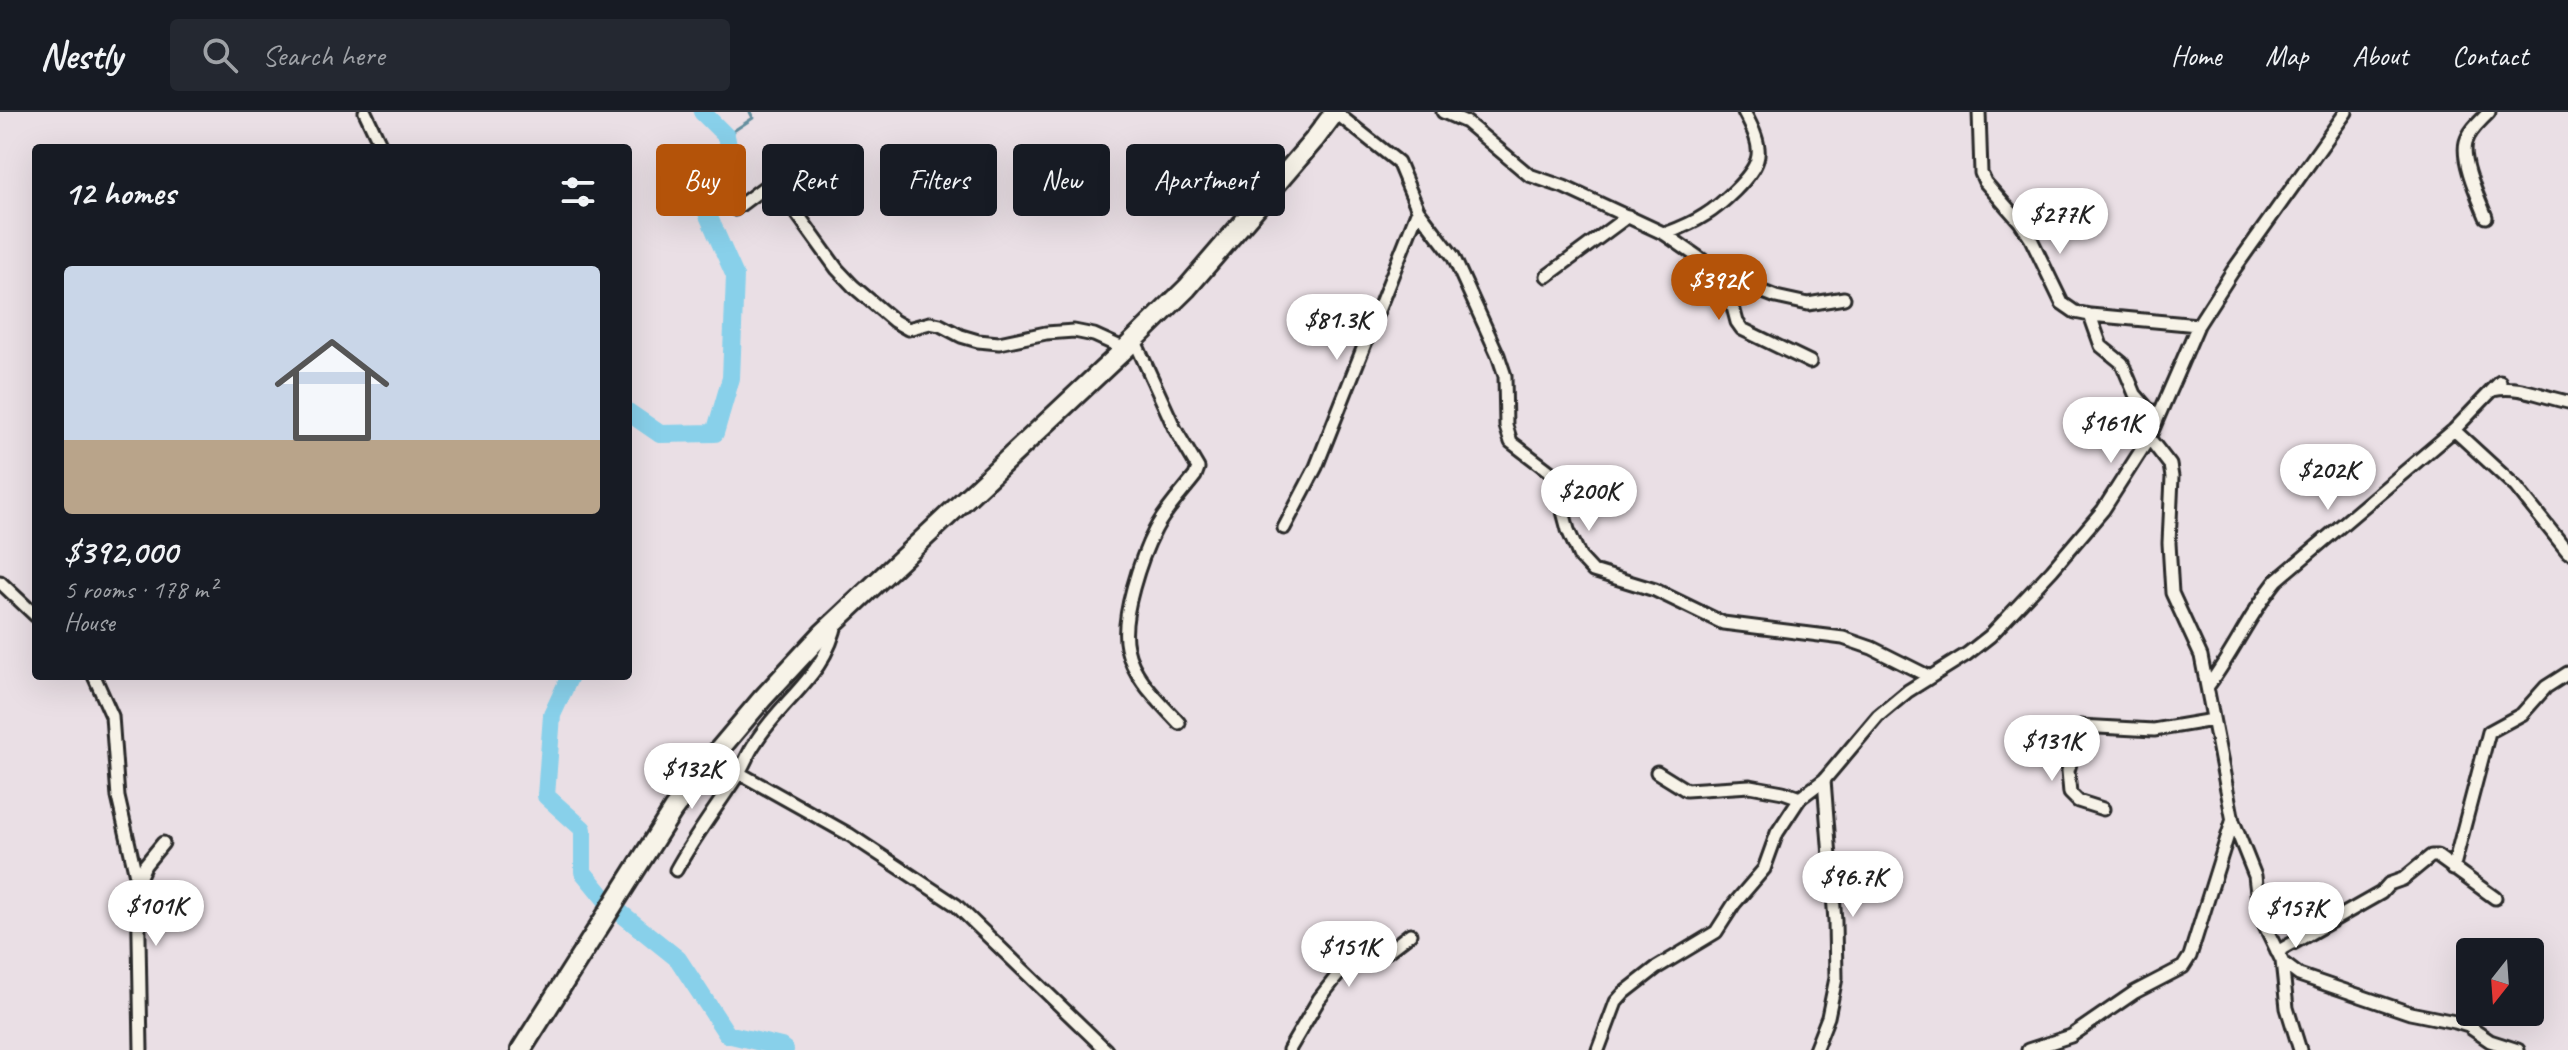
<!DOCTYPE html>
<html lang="en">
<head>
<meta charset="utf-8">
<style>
  :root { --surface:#171b24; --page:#242831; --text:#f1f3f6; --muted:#9ea1a6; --line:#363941; --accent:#b45309 }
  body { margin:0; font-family:Caveat,sans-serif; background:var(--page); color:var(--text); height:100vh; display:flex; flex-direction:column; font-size:30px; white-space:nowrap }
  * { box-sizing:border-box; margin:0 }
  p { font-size:26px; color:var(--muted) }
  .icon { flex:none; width:44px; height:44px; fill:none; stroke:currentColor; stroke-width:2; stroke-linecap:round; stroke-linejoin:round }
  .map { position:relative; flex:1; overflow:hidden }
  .details { position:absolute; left:32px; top:32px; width:600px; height:536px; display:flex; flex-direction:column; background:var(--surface); border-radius:8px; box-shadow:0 8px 32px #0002 }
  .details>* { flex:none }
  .top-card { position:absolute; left:656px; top:32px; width:760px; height:72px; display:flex; gap:16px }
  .needle { width:52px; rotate:197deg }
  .buttons { position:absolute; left:2456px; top:826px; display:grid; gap:16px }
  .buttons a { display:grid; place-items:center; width:88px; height:88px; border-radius:8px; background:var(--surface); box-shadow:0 8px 32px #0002; font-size:40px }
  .price { position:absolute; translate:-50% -68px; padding:0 18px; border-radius:28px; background:#fff; color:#222; font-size:26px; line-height:52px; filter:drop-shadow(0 2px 4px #0008) }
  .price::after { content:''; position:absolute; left:50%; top:48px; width:24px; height:18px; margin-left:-12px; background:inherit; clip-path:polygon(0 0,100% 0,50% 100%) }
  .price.current { background:var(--accent); color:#fff }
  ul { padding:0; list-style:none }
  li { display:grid; align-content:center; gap:16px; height:424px; padding:0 32px }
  li span { display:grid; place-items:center; height:248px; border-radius:8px; color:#555 }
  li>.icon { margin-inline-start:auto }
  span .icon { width:144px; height:144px; fill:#fffc; stroke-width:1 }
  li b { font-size:34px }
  h2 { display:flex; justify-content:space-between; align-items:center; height:96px; padding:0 32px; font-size:34px }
  .chip { padding:0 28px; border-radius:8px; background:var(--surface); box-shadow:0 8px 32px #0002; font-size:28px; line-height:72px }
  .chip.current { background:var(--accent); color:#fff }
  header { display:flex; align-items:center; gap:48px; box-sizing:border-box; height:112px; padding:0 40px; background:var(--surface); border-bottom:2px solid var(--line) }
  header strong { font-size:38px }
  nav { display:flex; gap:44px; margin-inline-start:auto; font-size:28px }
  .search { width:560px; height:72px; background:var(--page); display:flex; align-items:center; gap:20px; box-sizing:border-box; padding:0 28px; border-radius:8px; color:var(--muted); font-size:30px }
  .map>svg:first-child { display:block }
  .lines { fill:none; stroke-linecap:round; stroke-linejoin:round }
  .stream { stroke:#638e9e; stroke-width:3 }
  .river { stroke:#88d0ea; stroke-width:18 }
  .minor-casing { stroke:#2b2b2b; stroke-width:17 }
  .trunk-casing { stroke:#2b2b2b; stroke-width:24 }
  .minor { stroke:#f7f3e8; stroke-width:11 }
  .trunk { stroke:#f7f3e8; stroke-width:18 }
</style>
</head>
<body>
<header>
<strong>Nestly</strong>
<div class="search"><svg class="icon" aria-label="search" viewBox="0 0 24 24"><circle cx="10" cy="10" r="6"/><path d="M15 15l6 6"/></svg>Search here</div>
<nav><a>Home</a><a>Map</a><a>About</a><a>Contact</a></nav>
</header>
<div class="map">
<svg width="2568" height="938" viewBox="0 0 2568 938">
  <rect width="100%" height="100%" fill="#eadfe5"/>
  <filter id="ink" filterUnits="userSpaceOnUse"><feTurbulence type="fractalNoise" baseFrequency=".0125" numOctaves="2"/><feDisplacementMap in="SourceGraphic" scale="16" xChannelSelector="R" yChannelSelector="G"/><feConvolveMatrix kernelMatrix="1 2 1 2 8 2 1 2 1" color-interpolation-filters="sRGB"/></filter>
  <g filter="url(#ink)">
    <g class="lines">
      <path class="stream" d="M726,24L753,6L750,0"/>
      <path class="river" d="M628,300L660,322L715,321L731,266L735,164L707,101L732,53L726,24L702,0
        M570,564L552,603L546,684L583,717V760L606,788
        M617,798L678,847L727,922L781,935L785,938"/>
      <g class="minor-casing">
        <path id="minor" d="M365,0L382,36
          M1335,0L1398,50L1418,98L1453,144L1498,243L1505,264L1506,314L1511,330L1553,362L1568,418L1580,445L1593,459L1655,478L1723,511L1843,526L1872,536L1930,565
          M1443,0L1466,10L1529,63L1564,75L1665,122L1718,159L1725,165L1737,210L1742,217L1810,250
          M1979,0L1981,61L1985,70L2020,110L2031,127L2062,191L2075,200L2090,203L2198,213
          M735,97L766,74L783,82L837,157L853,174L894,209L908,217L930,211L940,213L961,224L978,229L999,231L1046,221L1074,219L1094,223L1125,237
          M2486,105C2479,87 2461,49 2466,30C2469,18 2481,9 2489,0
          M1665,122C1678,117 1693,111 1705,103C1720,94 1752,65 1757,48C1762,33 1751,13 1744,0
          M1547,164L1628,104
          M1725,165L1776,185L1808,192L1844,186
          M2090,203L2101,234L2122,251L2135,282L2147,296L2159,303
          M1134,227L1175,317L1198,356L1195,364C1182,381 1165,398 1155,418C1141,445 1120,506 1127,536C1133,566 1159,589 1179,611
          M2493,278C2518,272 2543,285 2568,290
          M2454,318L2516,375L2568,440
          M2149,326L2170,353L2172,365L2169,431L2172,481L2201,544L2233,709L2255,764L2259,797L2264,812L2283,851L2299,863L2410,901L2455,910L2468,914L2490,929L2518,938
          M1284,416L1316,355L1418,98
          M0,470L36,504
          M94,564L112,604L118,685L137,768
          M2208,574C2234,540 2250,501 2277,468L2454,318L2500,270
          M1657,660L1686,678L1750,674L1783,680L1800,686
          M739,661L850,723L956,793L1106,938
          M2103,697L2078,689L2070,681L2068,659L2080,614L2154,618L2213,608
          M2453,757L2489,620L2522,602L2546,575L2568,561
          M676,758C694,725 717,695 737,664C744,653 748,641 755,631C783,586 826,564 837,508
          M2277,840L2381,781L2389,772L2403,767L2431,744H2437L2495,786
          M2282,849L2287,896L2300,938
          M141,938L138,769L145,753L163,731
          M1289,938L1319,887L1337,864L1346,856L1388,839L1410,822
          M1598,938L1616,890L1624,881L1656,856L1716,820L1734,792L1764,757L1777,721L1800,686L1824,668L1878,604L1908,579L1967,542L1990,524L2052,458L2103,398L2149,326L2198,213L2232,160L2346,0
          M1815,938L1828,905L1836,866L1835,809L1824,668
          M2028,938L2071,924L2135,880L2183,855L2190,844L2232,710"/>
      </g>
      <g class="trunk-casing">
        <path id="trunk" d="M521,938L673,698L713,645L762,587L823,521L1125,237L1187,176L1314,28L1335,0"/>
      </g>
      <use href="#minor" class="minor"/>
      <use href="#trunk" class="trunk"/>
    </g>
  </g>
</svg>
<div class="buttons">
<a><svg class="needle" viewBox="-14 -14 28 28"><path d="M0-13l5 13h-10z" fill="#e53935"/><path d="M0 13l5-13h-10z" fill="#9ea1a6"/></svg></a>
</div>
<b class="price" style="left:2060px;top:144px">$277K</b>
<b class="price current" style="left:1719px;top:210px">$392K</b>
<b class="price" style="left:1337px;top:250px">$81.3K</b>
<b class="price" style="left:2111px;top:353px">$161K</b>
<b class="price" style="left:2328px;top:400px">$202K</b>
<b class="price" style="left:1589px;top:421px">$200K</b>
<b class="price" style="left:2052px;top:671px">$131K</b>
<b class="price" style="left:692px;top:699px">$132K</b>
<b class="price" style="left:1853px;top:807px">$96.7K</b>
<b class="price" style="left:156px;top:836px">$101K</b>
<b class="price" style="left:2296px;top:838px">$157K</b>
<b class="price" style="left:1349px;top:877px">$151K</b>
<div class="top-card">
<a class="chip current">Buy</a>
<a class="chip">Rent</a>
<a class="chip">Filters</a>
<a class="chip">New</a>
<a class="chip">Apartment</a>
</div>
<section class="details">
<h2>12 homes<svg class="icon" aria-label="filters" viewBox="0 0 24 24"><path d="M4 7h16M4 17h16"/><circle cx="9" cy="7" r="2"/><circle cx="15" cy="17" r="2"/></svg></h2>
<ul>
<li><span style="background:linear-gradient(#c9d6e8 70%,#b9a48a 0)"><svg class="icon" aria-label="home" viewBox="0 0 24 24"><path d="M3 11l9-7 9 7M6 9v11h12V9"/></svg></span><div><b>$392,000</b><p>5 rooms · 178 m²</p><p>House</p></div></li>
</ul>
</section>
</div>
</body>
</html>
